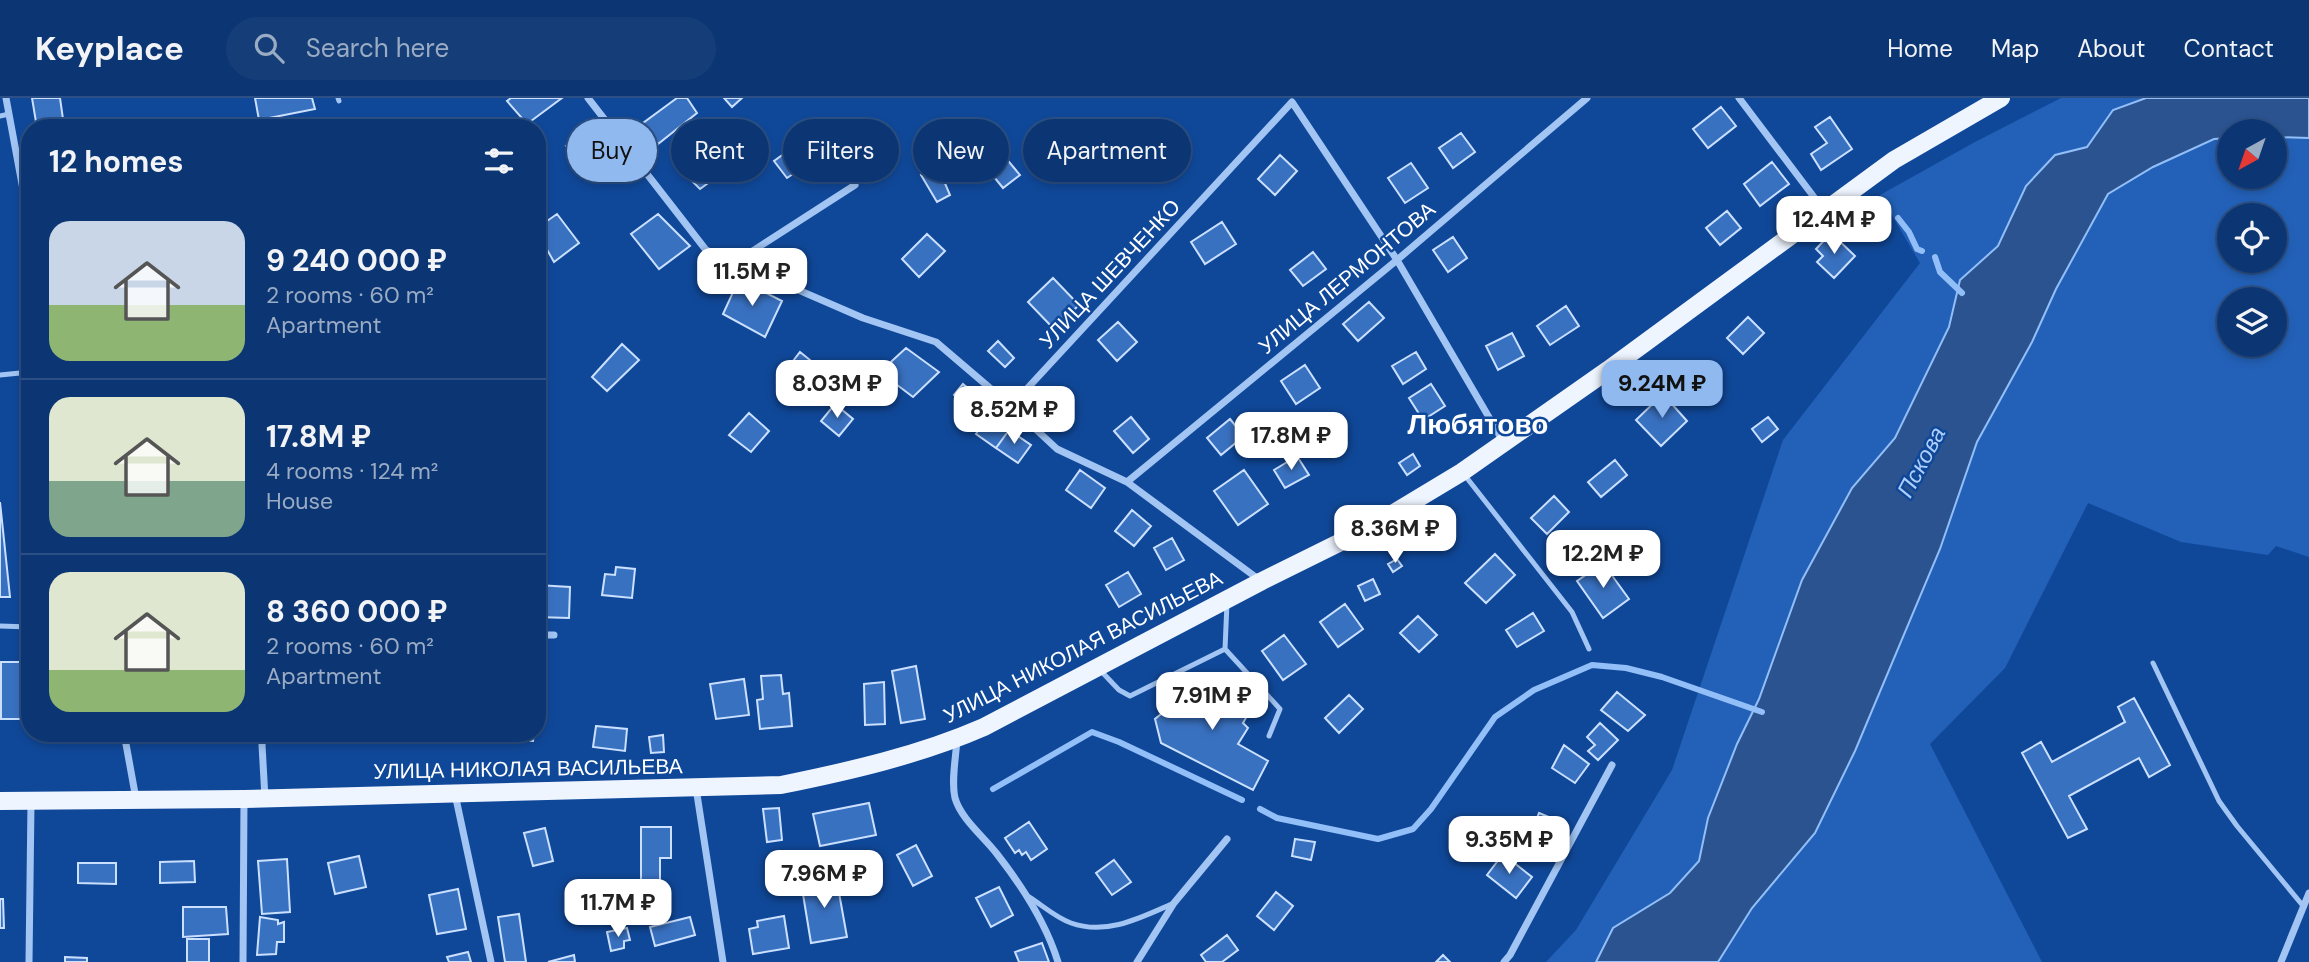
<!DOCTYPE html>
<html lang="en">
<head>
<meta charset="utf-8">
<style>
  :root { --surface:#0c3673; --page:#153e78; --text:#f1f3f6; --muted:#9aabc4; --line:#2c5085; --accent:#90b9f0 }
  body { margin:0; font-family:"DM Sans",sans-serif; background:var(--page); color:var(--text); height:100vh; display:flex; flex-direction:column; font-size:26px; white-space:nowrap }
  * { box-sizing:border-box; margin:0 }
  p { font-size:23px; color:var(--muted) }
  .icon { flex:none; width:38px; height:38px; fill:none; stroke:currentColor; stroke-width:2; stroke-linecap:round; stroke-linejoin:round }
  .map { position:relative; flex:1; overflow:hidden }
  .details { position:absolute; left:21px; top:21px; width:525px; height:623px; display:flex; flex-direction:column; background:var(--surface); border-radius:28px; box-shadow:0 4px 10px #0003,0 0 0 2px var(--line) }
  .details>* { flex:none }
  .hud { position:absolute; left:567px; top:21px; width:665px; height:63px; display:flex; gap:14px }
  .needle { width:46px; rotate:220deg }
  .fabs { position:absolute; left:2217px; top:21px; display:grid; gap:14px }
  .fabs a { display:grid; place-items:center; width:70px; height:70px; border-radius:50%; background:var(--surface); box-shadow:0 4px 10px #0003,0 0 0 2px var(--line); font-size:35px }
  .price { position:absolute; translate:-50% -60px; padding:0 16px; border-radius:14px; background:#fff; color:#222; font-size:23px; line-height:46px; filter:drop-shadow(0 2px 4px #0008) }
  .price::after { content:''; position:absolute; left:50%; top:42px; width:21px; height:16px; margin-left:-10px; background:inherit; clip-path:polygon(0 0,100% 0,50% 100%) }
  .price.selected { background:var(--accent); color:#111 }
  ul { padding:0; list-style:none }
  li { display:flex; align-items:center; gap:21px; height:175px; padding:0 28px }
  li+li { border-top:2px solid var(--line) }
  li span { display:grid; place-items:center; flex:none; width:196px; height:140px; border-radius:21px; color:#555 }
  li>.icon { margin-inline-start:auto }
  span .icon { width:84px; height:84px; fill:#fffc; stroke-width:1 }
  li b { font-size:30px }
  h2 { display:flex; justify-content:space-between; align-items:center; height:84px; padding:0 28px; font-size:30px }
  .chip { padding:0 24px; border-radius:32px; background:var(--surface); box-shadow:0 4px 10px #0003,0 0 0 2px var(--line); font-size:24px; line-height:63px }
  .chip.selected { background:var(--accent); color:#111 }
  header { display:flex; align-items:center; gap:42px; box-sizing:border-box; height:98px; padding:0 35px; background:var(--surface); border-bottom:2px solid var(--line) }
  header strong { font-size:33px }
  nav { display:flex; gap:38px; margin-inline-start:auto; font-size:24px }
  .search { width:490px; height:63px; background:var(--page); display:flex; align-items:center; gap:18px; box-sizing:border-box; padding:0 24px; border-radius:38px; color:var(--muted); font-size:26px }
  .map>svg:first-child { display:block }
  .green { fill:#2361b8; fill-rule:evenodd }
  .water { fill:#2b5390; stroke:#93bff8; stroke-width:2 }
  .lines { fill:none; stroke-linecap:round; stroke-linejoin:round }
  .stream { stroke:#93bff8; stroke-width:6 }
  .building { fill:#3971c1; stroke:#cae0fe; stroke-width:2 }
  .service { stroke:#a2c5f4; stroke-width:5 }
  .minor { stroke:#a2c5f4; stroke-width:7 }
  .primary { stroke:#eff5ff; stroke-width:18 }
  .labels { text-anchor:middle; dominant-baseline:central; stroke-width:5; stroke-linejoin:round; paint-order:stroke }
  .street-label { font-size:21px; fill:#fff; stroke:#104899 }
  .water-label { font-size:23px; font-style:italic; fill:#aecffb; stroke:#104899 }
  .district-label { font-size:28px; font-weight:bold; fill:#fff; stroke:#104899 }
</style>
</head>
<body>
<header>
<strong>Keyplace</strong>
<div class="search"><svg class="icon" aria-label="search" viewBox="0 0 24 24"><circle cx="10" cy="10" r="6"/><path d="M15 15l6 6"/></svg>Search here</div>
<nav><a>Home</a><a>Map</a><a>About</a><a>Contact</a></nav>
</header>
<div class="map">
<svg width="2309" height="864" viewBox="0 0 2309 864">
  <rect width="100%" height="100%" fill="#104899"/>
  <path class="green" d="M2061,0H2146L2113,12L2087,49L2055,57L2026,88L1998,148L1960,182L1949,229L1895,340L1852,390L1802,482L1759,601L1737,646L1708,720L1699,763L1670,795L1614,830L1596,864H1546L1576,832L1672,672L1783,342L1920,165L1880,97L1975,44Z
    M2275,39L2309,40V459L2276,448L2268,457L2181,444L2088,405L2005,570L1930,646L2042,864H1718L1752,810L1815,735L1855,653L1940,451L1977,344L2032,244L2056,191L2108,96L2153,69L2214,41L2229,40L2230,79H2275ZM2230,117H2275V163H2230ZM2230,201H2275V247H2230Z"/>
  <path class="water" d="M2146,0H2309V40L2275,39V33H2230L2229,40L2214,41L2153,69L2108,96L2056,191L2032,244L1977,344L1940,451L1855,653L1815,735L1752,810L1718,864H1596L1613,830L1670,795L1699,763L1708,720L1737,646L1759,601L1802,482L1852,390L1895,340L1949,229L1960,182L1998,148L2026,88L2055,57L2087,49L2113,12Z"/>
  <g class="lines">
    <path class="stream" d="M1898,120L1909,134L1917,151L1922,153
      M1935,159L1940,174L1962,195
      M993,691L1092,634L1119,644L1242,702
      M1260,711L1277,720L1378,741L1413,731L1431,711L1495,619L1534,592L1592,567L1626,570L1662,579L1762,614"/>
  </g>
  <path class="building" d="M32,0H60L64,28L37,30Z
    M255,0H312L315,11L259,22Z
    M511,0H562L527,26L507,3Z
    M677,0H687L697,15L658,46L643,25Z
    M724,0H742L732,9Z
    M1721,9L1736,28L1708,50L1693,31Z
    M1830,19L1852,51L1821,72L1811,56L1827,45L1815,29Z
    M591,27L612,56L586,75L566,48Z
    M726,32L744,59L700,91L679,70Z
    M817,32L829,52L787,80L774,63Z
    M984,34L1020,77L1003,90L968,47Z
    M1461,35L1475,54L1453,70L1439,50Z
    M1280,57L1297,73L1275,97L1258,81Z
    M1772,64L1789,86L1760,108L1744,86Z
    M1411,65L1428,90L1405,105L1388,80Z
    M938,69L950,97L937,104L921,77Z
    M1727,113L1741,130L1720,147L1706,130Z
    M557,116L579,145L554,164L545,148L537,154V130Z
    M658,116L690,148L659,171L631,136Z
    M1222,124L1236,146L1205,166L1191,144Z
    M1831,135L1855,158L1834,180L1817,164L1823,158L1816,151Z
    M927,136L945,153L919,179L902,161Z
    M1453,139L1467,160L1448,174L1433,152Z
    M1313,154L1326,171L1303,188L1290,172Z
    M1053,180L1079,207L1054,231L1028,204Z
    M739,181L782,203L765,239L723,216Z
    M1369,204L1384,220L1358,243L1343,226Z
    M1566,208L1579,228L1550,247L1537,228Z
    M1748,219L1764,235L1743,256L1727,240Z
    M1118,224L1137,244L1117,263L1098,242Z
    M1512,235L1524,258L1498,272L1486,248Z
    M998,243L1014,260L1005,269L988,253Z
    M622,246L639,262L607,293L592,279Z
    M906,250L939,274L913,299L880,274Z
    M800,254L816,267L793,297L777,284Z
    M1416,254L1426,271L1403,286L1392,268Z
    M1305,267L1320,290L1296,306L1281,283Z
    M963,286L984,303L974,315L967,309L965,311L961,307L963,305L954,297Z
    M1431,286L1445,308L1423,322L1409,300Z
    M1663,296L1687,323L1661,348L1636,322Z
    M835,306L853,321L839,338L821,323Z
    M749,315L769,333L751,354L729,337Z
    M988,317L1009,332L996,350L976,336Z
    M1131,319L1149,341L1133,355L1114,333Z
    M1768,319L1778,331L1762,344L1752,331Z
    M1230,321L1244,338L1221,357L1207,340Z
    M1009,332L1031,347L1018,365L996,350Z
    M1413,356L1420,368L1407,377L1399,365Z
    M1297,358L1309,377L1285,390L1274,372Z
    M1615,362L1627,377L1601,399L1588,384Z
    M1080,372L1105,390L1091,410L1066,392Z
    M1244,372L1268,406L1238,427L1214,393Z
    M1554,398L1569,414L1547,436L1531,420Z
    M0,404L10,499H0Z
    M1132,412L1151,428L1134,448L1115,433Z
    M1172,440L1184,462L1166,472L1154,450Z
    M1495,456L1515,477L1486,505L1465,485Z
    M1397,461L1402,468L1393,474L1388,466Z
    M1603,465L1629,501L1603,520L1577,483Z
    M616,469L635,471L632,500L602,497L605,476L615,477Z
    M1128,474L1141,496L1119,509L1106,487Z
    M1373,481L1380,496L1365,503L1358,488Z
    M537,487L570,489L569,520L537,519Z
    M1345,506L1363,531L1338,549L1320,524Z
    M1533,515L1544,533L1517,549L1506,532Z
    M1418,518L1437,537L1419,554L1400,535Z
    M1284,537L1306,566L1283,582L1262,553Z
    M1,564H30V621H1Z
    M916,568L925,621L901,625L892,573Z
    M1211,576L1251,611L1243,625L1248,630L1238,646L1268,663L1253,692L1161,645L1155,621Z
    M781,577L783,596L789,595L792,628L760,631L757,602L763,601L761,578Z
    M744,581L749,617L716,621L710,586Z
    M884,584L885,626L865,627L864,586Z
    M1617,594L1645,617L1628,633L1601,612Z
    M1349,597L1363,611L1339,635L1325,620Z
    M2134,600L2170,667L2149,679L2139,660L2069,698L2087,731L2068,740L2022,655L2041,644L2052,664L2125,624L2118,609Z
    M1600,625L1618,642L1598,662L1588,653L1595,647L1587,639Z
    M596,628L627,631L625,653L593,649Z
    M164,635H215V643H164Z
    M348,635H378V638L348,639Z
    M413,635H443V645L413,643Z
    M477,635H534L533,643L477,640Z
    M663,637L664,654L651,655L649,639Z
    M1564,647L1589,666L1575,685L1552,670Z
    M869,705L876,737L820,748L813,716Z
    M779,710L782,742L767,744L763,711Z
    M1539,715L1561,724L1549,753L1527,744Z
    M1029,724L1047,751L1031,762L1026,754L1022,757L1019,752L1015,755L1005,740Z
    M641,729H671V760H660V786H641Z
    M545,730L553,763L533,768L524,735Z
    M1295,741L1315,744L1311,762L1292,758Z
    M916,747L932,778L913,788L897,757Z
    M1503,756L1532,779L1516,800L1487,777Z
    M359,758L366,789L335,796L328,765Z
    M287,761L290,814L262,816L258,763Z
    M1114,762L1131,784L1112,797L1096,775Z
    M194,763L195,784L160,785V764Z
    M78,765H116V786L78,785Z
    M836,778L847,839L811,845L801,784Z
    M999,789L1013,817L991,829L976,800Z
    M458,791L466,831L437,836L429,797Z
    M1276,794L1293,808L1274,832L1257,818Z
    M0,801H3L4,830H0Z
    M183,809H226L228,836L183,839Z
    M519,816L526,864H505L498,819Z
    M784,818L789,850L753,856L749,831L758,829L757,823Z
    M260,819L278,822V826L284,824V844H277L276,856L257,857Z
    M690,819L695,837L655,848L650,829Z
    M627,830L630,842L624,843V850L611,853L607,834Z
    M1227,837L1238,852L1222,864H1206L1201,857Z
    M187,841H209V864H187Z
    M1042,845L1049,864H1019L1015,854Z
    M468,854L471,864H449L447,859Z
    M574,857L575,864H548Z
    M1443,857L1450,864H1436Z
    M65,859L87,860V864H65Z"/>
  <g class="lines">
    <path class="service" d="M338,0L339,3
      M0,18L9,16
      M0,277L30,274
      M1463,375L1572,514L1589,551
      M0,528L30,529
      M1225,551L1227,505
      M2153,565L2219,703L2237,728L2304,809
      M1100,572L1119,592L1130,598L1225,551L1280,611L1269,638
      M1029,799C1042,807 1056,820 1071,825C1107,838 1142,819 1174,805"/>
    <path class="minor" d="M6,0L30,129
      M588,0L706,152L863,220L936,244L1011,308L1057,351L1127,384L1261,483
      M1739,0L1823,111
      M734,165L855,87
      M1011,308L1292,4L1397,162L1504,345
      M1127,384L1397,162L1587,0
      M537,537H554
      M124,635L136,701
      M264,635L262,647L265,700
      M957,641C956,659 951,683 955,700C961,721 984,739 997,756C1022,788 1046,825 1058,864
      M696,690L723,864
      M455,696L491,864
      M29,864L31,705
      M243,864L244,701
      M1137,864L1174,805L1227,741
      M1504,864L1510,857L1612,667
      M2281,864L2309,795"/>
    <path class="primary" d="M0,703L244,701L781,687C850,673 920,657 984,629L1262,483L1369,430L1462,374L1608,272L1894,62L2001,0"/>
  </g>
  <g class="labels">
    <g class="street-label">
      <text transform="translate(1110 176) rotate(-47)">УЛИЦА ШЕВЧЕНКО</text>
      <text transform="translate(1347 180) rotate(-40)">УЛИЦА ЛЕРМОНТОВА</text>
      <text transform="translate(1083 549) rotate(-27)">УЛИЦА НИКОЛАЯ ВАСИЛЬЕВА</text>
      <text transform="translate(528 671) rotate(-1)">УЛИЦА НИКОЛАЯ ВАСИЛЬЕВА</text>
    </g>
    <g class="water-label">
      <text transform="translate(1921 364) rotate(-62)">Пскова</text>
    </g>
    <g class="district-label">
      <text x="1478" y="326">Любятово</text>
    </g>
  </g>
</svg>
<div class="fabs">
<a><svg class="needle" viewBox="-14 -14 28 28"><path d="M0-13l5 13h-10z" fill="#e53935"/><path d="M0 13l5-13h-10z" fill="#9aabc4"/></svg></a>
<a><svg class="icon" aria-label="locate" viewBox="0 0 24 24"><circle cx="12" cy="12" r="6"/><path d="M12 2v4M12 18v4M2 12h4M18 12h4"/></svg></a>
<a><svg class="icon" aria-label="layers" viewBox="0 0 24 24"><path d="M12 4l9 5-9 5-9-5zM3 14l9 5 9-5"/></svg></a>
</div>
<b class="price" style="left:1834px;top:158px">12.4M ₽</b>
<b class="price" style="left:752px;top:210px">11.5M ₽</b>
<b class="price" style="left:837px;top:322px">8.03M ₽</b>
<b class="price selected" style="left:1662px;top:322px">9.24M ₽</b>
<b class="price" style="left:1014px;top:348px">8.52M ₽</b>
<b class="price" style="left:1291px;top:374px">17.8M ₽</b>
<b class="price" style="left:1395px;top:467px">8.36M ₽</b>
<b class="price" style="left:1603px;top:492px">12.2M ₽</b>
<b class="price" style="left:1212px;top:634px">7.91M ₽</b>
<b class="price" style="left:1509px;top:778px">9.35M ₽</b>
<b class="price" style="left:824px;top:812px">7.96M ₽</b>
<b class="price" style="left:618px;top:841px">11.7M ₽</b>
<div class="hud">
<a class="chip selected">Buy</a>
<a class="chip">Rent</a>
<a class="chip">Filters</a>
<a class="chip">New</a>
<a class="chip">Apartment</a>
</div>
<section class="details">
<h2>12 homes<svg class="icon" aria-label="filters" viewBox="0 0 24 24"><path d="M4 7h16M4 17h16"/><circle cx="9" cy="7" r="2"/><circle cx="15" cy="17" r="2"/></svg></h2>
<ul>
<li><span style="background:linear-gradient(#c9d6e8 60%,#8fb573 0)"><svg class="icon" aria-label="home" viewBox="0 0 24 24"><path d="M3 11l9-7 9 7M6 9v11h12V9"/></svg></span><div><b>9 240 000 ₽</b><p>2 rooms · 60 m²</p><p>Apartment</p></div></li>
<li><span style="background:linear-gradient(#dfe7d0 60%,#7fa58c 0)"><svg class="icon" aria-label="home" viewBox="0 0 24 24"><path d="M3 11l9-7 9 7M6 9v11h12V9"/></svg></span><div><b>17.8M ₽</b><p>4 rooms · 124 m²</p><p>House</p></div></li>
<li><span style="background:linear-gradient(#dfe7d0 70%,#8fb573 0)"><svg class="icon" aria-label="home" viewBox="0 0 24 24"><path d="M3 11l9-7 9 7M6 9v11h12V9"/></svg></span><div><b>8 360 000 ₽</b><p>2 rooms · 60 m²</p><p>Apartment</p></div></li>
</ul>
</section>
</div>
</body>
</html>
